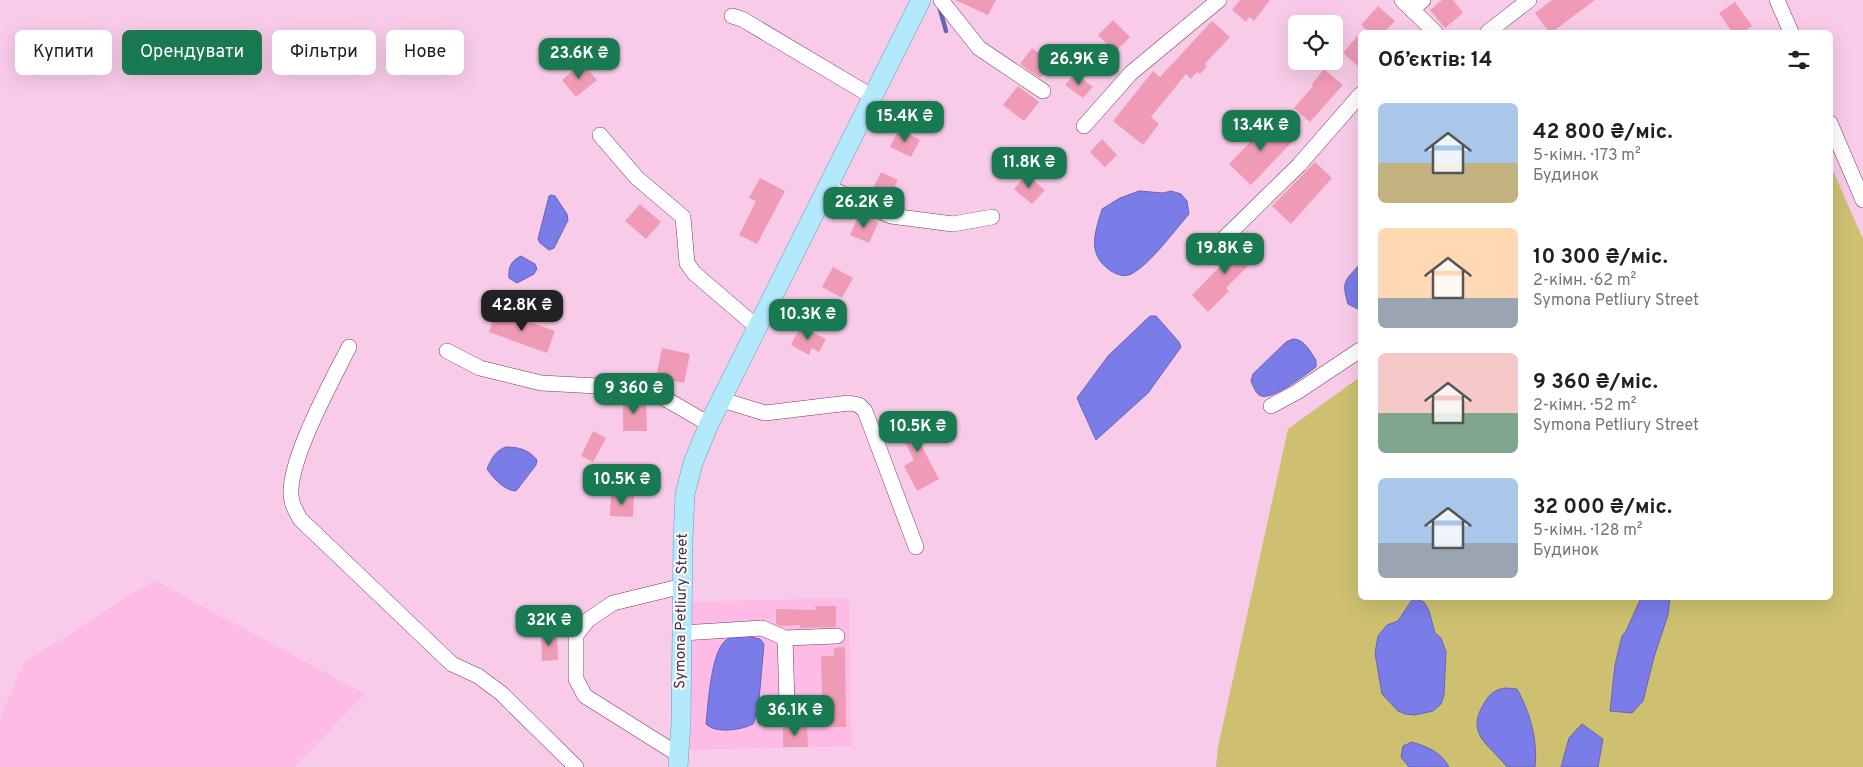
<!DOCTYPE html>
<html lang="uk">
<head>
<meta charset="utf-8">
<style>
  :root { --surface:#fff; --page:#f2f2f2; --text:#202124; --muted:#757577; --accent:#197a51 }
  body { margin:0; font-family:Overpass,sans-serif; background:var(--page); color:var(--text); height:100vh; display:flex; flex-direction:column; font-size:19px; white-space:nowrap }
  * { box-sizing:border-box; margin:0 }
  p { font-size:16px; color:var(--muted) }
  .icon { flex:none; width:28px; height:28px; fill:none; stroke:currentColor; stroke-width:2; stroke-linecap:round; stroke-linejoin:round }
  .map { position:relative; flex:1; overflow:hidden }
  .drawer { position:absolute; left:1358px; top:30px; width:475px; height:570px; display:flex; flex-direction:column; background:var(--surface); border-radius:8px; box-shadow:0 5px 20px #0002 }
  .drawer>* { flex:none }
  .banner { position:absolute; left:15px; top:30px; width:475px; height:45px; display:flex; gap:10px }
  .fabs { position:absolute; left:1288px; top:15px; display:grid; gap:10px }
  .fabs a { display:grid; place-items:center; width:55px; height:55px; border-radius:8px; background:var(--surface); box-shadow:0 5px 20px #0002; font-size:25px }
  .price { position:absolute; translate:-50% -42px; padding:0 11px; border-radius:10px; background:var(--accent); color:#fff; font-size:16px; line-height:32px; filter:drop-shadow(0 1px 2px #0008) }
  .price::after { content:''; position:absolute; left:50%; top:30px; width:15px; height:11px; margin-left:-8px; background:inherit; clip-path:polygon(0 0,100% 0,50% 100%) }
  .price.selected { background:#222; color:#fff }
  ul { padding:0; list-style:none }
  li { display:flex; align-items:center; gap:15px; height:125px; padding:0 20px }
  li span { display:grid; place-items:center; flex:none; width:140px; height:100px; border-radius:8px; color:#555 }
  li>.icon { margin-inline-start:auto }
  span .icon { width:60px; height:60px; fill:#fffc; stroke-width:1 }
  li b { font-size:21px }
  h2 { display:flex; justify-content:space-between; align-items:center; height:60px; padding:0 20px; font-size:21px }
  .pill { padding:0 18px; border-radius:8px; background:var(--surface); box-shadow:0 5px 20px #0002; font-size:18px; line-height:45px }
  .pill.selected { background:var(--accent); color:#fff }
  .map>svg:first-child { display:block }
  .built { fill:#fdbbe6 }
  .green { fill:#cdc071 }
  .water { fill:#7a7ce8; stroke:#6b64b5 }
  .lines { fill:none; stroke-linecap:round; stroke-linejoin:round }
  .stream { stroke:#6b64b5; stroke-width:4.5 }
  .building { fill:#f09bb6 }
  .minor-casing { stroke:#793966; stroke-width:16 }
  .major-casing { stroke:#6b9eb7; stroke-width:20 }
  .minor { stroke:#fff; stroke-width:15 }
  .major { stroke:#b2e9fb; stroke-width:19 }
  .labels { text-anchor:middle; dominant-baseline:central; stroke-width:4; stroke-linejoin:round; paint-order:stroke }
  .street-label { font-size:15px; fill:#492c3f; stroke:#fbfbfb }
</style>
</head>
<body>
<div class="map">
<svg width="1863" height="767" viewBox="0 0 1863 767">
  <rect width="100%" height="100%" fill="#f8cbe8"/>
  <path class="built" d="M154,580L365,694L294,767H0V718L24,663Z
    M849,598L852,746L687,750L684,602Z"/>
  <path class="green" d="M1830,164L1863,239V767H1216L1218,747L1288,429L1360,377V598H1830Z"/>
  <path class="water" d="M1139,191L1163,193L1171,191L1181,194L1187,201L1189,214C1174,231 1151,263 1133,273C1125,278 1118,275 1111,271C1086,254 1095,233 1102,209L1120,198Z
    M551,195L555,196L567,214L568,220L554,248L549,250L540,243L538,239L549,196Z
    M521,256L535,264L537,269L534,274L517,283L509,278C508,267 511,261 521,256Z
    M1360,264V310L1348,304C1341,281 1345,281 1360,264Z
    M1150,316H1156L1179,342L1181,347L1148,393L1096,440L1077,398L1108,356Z
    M1293,339C1305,339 1310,352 1316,360V367C1306,374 1270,403 1259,395C1255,392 1253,385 1251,381L1253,374L1286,342Z
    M506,447C519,447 529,450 537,460L536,465L516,491C505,491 493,478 487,469C491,459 496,450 506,447Z
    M1641,598H1670L1668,615L1654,657L1643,701L1632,713L1610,711L1615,665L1622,636L1626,631Z
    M1416,599L1424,602L1429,611L1435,633L1441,638L1446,652L1444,695L1441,704L1433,711L1415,715L1405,714L1398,711L1382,694L1375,653L1378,636L1387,625L1398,621L1412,600Z
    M747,636L760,639L764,644L758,711L753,724C741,730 716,734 706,724C708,705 711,653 725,641C731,635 740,636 747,636Z
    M1506,688L1517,689C1530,712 1538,741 1535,767H1507C1489,744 1464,734 1485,702C1490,693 1496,689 1506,688Z
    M1582,724L1603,739L1598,767H1561L1569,738Z
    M1412,742C1428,747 1441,752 1449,767H1409L1401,757L1403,746Z"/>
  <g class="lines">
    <path class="stream" d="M939,6L946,31"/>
  </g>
  <path class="building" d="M955,0H996L988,15Z
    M1240,0H1270L1254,21L1249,17L1246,22L1232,10Z
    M1442,0H1453L1463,13L1445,28L1430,10Z
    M1552,0H1595L1552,32H1549L1535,13Z
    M1735,2L1752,26L1743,32H1732L1719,13Z
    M1378,6L1395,21L1384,32H1369L1361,25Z
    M1113,20L1130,37L1115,52L1098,35Z
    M1212,21L1230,37L1205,64L1207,66L1200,74L1197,72L1191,79L1186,74L1151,117L1159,124L1143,145L1113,121L1153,71L1160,77Z
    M1360,33V68L1343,53Z
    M1032,48L1051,62L1040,78L1020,64Z
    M582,63L597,80L576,97L562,80Z
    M1324,69L1343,85L1310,122L1294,108L1313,86L1312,84Z
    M1075,73L1093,87L1083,98L1065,85Z
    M1018,86L1039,102L1024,121L1003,105Z
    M1269,118L1293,141L1251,185L1229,164L1258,134L1256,132Z
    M899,129L920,140L911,157L890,147Z
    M1102,139L1117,155L1105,167L1090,152Z
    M1315,162L1332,178L1291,224L1272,206Z
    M881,172L898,180L889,199L872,190Z
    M1026,174L1045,190L1032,204L1014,189Z
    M760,178L785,191L757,244L739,235L756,201L749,198Z
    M640,204L661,222L646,239L625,221Z
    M859,214L878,223L869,243L850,235Z
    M1240,238L1258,256L1226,288L1229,291L1208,312L1192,295L1226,260L1222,256Z
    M833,267L853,278L842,298L822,287Z
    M497,310L555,331L547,353L489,332Z
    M801,326L826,339L819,352L812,348L809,355L791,345Z
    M662,348L690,354L684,383L656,377Z
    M623,397H634L646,401L647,431H623Z
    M920,415L930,435L919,441L939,479L917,491L904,466L914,460L897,427Z
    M593,431L606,438L593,462L581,456Z
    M611,494L634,495L633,517L610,516Z
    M815,606H836V627L800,628V625L780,626L776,624V609L816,610Z
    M541,633H557L558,660L542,661Z
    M845,647L846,727H823L821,656H834V648Z
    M807,726L808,747H783V727Z"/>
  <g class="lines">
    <g class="minor-casing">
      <path id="minor" d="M941,0L979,48L1043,91
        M1402,0L1435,32
        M1777,0L1791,32
        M1412,10L1423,0
        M732,16L742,19L873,97
        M1488,32L1529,0
        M1830,123L1863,200
        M1084,126L1131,73L1219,0
        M600,135L637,178L683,217L687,263L694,273L758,328
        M828,187L891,216L953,224L992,217
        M1207,255L1299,165L1360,95
        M349,347C333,379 283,469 292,501C293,507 297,513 300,519L452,664L478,676L501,693L576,767
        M447,351L480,368L541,383L636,388L657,394L709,424
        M722,400L765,413L849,403L859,405L865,411L916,547
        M1271,406L1297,392L1360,350
        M682,633L762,628L785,638L837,636
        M785,638L787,703
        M679,755L585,696L576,679V635L588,620L613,603L683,586"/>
    </g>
    <g class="major-casing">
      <path id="major" d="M678,767L681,723L683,539L685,494L693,463L709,424L921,0"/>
    </g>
    <use href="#minor" class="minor"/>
    <use href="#major" class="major"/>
  </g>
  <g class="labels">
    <g class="street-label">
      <text transform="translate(682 611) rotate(-89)">Symona Petliury Street</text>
    </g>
  </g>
</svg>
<div class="fabs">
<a><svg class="icon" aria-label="locate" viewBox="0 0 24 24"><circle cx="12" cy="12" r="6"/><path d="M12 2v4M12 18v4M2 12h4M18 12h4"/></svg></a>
</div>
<b class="price" style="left:579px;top:80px">23.6K ₴</b>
<b class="price" style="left:1079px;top:86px">26.9K ₴</b>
<b class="price" style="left:905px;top:143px">15.4K ₴</b>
<b class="price" style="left:1261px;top:152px">13.4K ₴</b>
<b class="price" style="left:1029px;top:189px">11.8K ₴</b>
<b class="price" style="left:864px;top:229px">26.2K ₴</b>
<b class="price" style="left:1225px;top:275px">19.8K ₴</b>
<b class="price selected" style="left:522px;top:332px">42.8K ₴</b>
<b class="price" style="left:808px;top:341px">10.3K ₴</b>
<b class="price" style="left:634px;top:415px">9 360 ₴</b>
<b class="price" style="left:918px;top:453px">10.5K ₴</b>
<b class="price" style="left:622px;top:506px">10.5K ₴</b>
<b class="price" style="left:549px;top:647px">32K ₴</b>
<b class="price" style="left:795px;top:737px">36.1K ₴</b>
<div class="banner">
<a class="pill">Купити</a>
<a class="pill selected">Орендувати</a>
<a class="pill">Фільтри</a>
<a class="pill">Нове</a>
</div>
<section class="drawer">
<h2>Об’єктів: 14<svg class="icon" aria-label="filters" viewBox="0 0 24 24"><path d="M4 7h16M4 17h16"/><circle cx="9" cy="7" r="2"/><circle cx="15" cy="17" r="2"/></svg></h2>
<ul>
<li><span style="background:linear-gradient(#a9c7e8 60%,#c2b280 0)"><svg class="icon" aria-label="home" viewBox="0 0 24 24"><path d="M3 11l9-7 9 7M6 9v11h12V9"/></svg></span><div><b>42 800 ₴/міс.</b><p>5-кімн. · 173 m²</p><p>Будинок</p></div></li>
<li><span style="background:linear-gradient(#ffd9b3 70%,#9aa5b1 0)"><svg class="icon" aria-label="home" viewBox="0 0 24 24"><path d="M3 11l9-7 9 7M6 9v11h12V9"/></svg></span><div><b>10 300 ₴/міс.</b><p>2-кімн. · 62 m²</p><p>Symona Petliury Street</p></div></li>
<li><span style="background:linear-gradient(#f6c9c9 60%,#7fa58c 0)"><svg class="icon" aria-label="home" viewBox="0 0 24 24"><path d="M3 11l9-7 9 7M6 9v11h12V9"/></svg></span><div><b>9 360 ₴/міс.</b><p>2-кімн. · 52 m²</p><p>Symona Petliury Street</p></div></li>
<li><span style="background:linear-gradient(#a9c7e8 65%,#9aa5b1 0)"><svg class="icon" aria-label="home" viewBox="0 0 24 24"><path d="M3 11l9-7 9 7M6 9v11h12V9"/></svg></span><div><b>32 000 ₴/міс.</b><p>5-кімн. · 128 m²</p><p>Будинок</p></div></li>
</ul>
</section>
</div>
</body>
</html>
